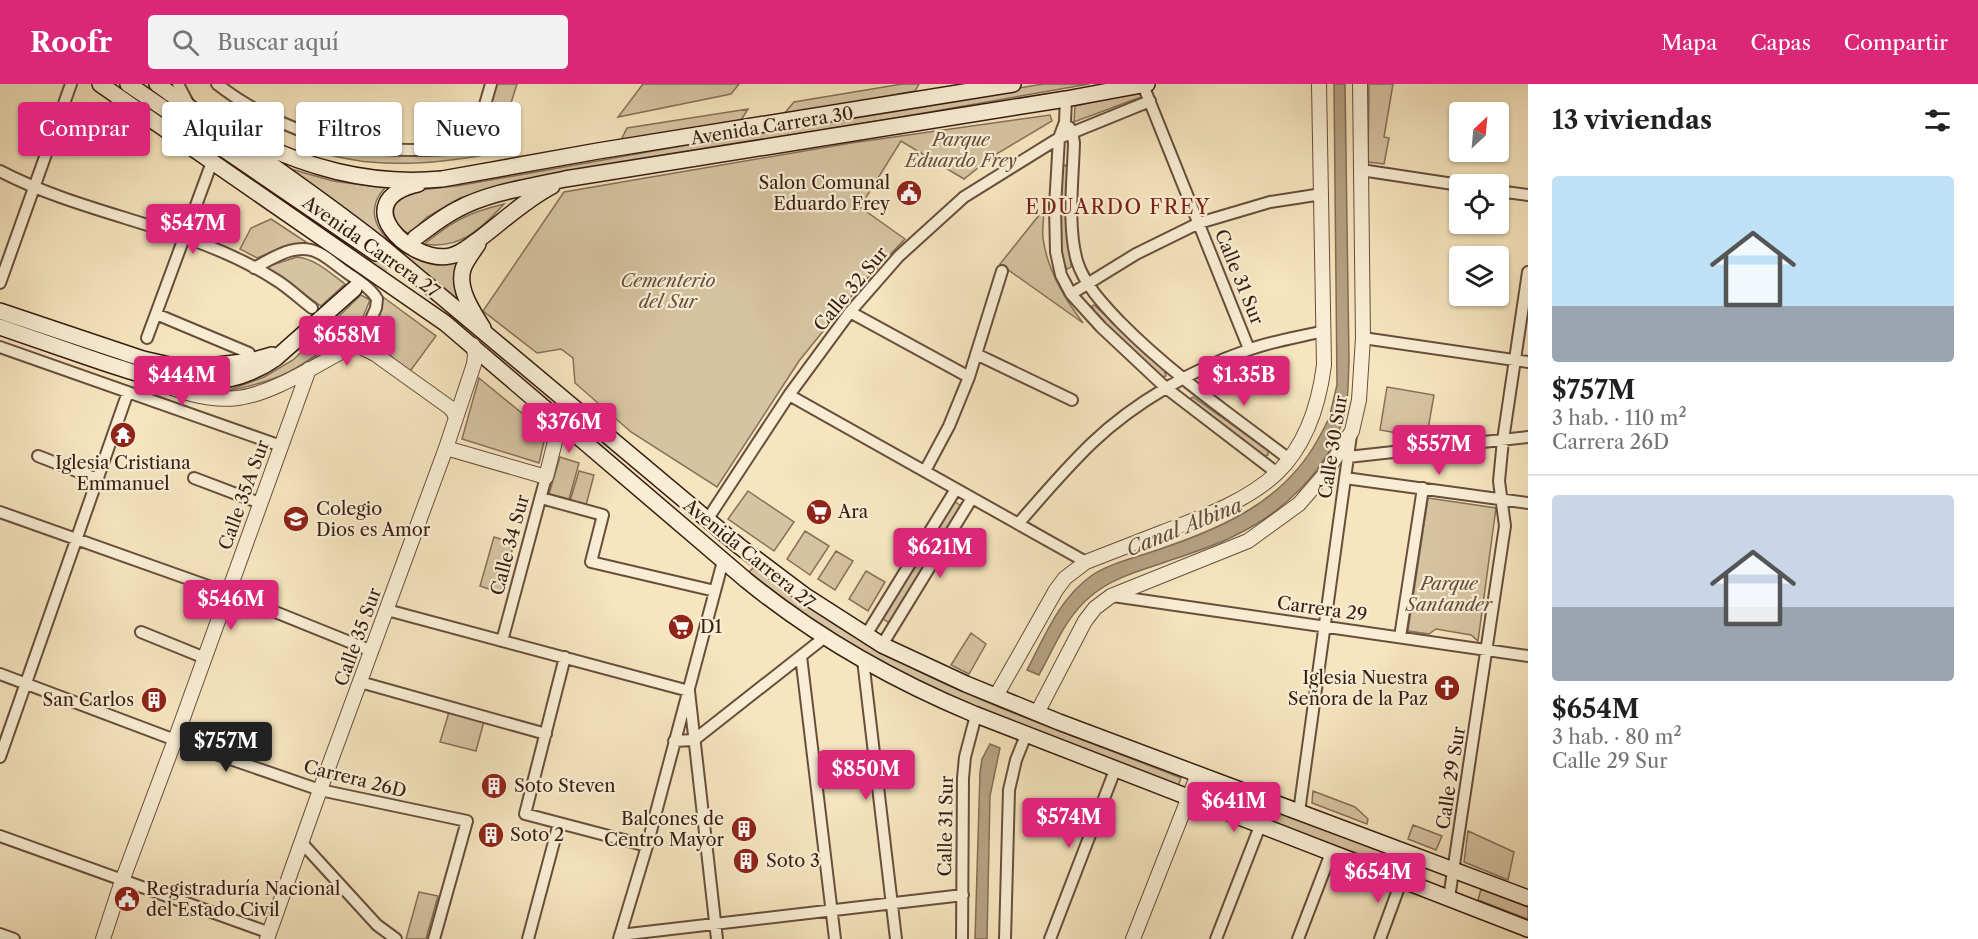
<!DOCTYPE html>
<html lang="es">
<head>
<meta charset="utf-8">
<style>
  :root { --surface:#fff; --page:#f2f2f2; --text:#202124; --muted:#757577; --line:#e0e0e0; --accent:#db2777 }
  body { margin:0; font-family:"Libre Caslon Text",serif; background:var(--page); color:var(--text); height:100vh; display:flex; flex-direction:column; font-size:22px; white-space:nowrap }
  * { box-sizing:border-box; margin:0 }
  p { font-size:20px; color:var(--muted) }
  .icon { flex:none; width:33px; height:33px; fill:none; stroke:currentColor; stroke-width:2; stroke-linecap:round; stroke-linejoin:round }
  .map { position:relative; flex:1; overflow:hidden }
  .sheet { display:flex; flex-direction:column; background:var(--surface); width:450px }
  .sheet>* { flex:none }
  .hud { position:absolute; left:18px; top:18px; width:570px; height:54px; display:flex; gap:12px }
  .needle { width:39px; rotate:26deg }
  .fabs { position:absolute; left:1449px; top:18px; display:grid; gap:12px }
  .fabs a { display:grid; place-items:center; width:60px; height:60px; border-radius:6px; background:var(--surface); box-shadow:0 2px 4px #0004; font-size:30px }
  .price { position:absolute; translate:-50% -51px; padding:0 14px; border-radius:6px; background:var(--accent); color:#fff; font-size:20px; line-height:39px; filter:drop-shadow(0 2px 3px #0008) }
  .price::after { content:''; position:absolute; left:50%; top:36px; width:18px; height:14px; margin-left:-9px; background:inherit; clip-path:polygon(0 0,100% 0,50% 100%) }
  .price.on { background:#222; color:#fff }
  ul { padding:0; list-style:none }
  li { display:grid; align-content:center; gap:12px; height:318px; padding:0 24px }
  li+li { border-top:2px solid var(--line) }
  li span { display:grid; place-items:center; height:186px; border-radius:6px; color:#555 }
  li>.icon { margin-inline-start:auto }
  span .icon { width:108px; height:108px; fill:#fffc; stroke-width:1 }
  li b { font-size:26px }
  h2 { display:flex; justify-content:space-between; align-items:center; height:72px; padding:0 24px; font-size:26px }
  .chip { padding:0 21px; border-radius:6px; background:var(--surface); box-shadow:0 2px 4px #0004; font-size:21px; line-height:54px }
  .chip.on { background:var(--accent); color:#fff }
  header { display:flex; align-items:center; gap:36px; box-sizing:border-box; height:84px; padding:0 30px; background:var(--accent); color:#fff }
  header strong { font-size:28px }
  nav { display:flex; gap:33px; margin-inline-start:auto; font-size:21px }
  .search { width:420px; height:54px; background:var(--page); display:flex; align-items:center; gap:15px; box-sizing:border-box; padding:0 21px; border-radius:6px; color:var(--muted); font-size:22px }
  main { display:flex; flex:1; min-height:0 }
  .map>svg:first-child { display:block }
  .green { fill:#d6c3a1; stroke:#867059; stroke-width:1.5 }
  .water { fill:#b5a183; stroke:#836c55; stroke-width:1.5 }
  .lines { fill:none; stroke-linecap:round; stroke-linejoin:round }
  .secondary-tunnel { stroke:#d0bd9b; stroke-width:15; stroke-dasharray:15 8; stroke-linecap:butt }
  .minor-casing { stroke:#674e3c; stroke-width:14 }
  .tertiary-casing { stroke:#674e3c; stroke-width:16 }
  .secondary-casing { stroke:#371c11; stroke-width:18 }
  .minor { stroke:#f9eed5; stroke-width:10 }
  .tertiary { stroke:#f9eed5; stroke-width:14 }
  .secondary { stroke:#f9eed5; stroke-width:15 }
  .labels { text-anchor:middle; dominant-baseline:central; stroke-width:4.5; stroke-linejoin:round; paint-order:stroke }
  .street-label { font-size:18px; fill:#371c11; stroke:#f9eed5 }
  .park-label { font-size:18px; font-style:italic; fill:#674e3c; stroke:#f9eed5 }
  .poi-label { font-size:18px; fill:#371c11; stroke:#f9eed5; text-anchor:start }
  .neighbourhood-label { font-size:20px; letter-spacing:1.5px; fill:#7a1f14; stroke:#f9eed5 }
  .water-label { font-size:20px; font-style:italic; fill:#634b39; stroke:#f9eed5 }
</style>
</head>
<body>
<header>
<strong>Roofr</strong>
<div class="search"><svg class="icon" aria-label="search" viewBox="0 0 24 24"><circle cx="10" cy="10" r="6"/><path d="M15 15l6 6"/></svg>Buscar aquí</div>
<nav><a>Mapa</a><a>Capas</a><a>Compartir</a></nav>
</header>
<main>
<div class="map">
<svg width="1528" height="855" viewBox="0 0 1528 855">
  <rect width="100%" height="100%" fill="#f6e5be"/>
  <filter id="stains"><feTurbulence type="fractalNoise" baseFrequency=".00333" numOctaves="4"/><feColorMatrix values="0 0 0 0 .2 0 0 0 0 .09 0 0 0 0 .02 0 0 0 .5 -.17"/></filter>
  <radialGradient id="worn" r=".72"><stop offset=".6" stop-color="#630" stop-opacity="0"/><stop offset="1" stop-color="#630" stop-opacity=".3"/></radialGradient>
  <path class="green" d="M496,0H517L495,69C454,77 411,82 370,78C353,77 336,72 319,69L323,62L372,70L467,68L477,59Z
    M643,0H739L731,10L618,33Z
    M902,0H919L915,7L783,31L794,18Z
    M1043,0H1089L901,33L649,74L505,101L460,114L427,133L409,150C401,146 396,141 394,132C388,104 439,104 457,102L822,37Z
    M1369,0H1393L1384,53L1389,54L1384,80L1368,78Z
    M1139,7L1141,13L1074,38L1075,22Z
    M748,25L741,36L621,56L627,44Z
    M1050,31L1052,37L993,72L964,95L901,57L860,123L905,155L858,204L799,277L717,403L631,348L575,299L573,274L561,265L537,269L483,227L564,108L851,59Z
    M277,81L333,97L385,104C354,136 397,171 428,177C437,179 447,177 457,176C452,195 454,205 460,224Z
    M1065,81L1068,85L1067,148L1071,180V183L1067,185C1054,169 1060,104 1062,82Z
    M504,120C480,145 461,166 424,160C453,137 467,129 504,120Z
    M1044,125C1044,134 1042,144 1043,154C1047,186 1064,214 1083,239L1000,180Z
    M271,135L306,158L284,163L257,174L240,165L251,144Z
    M297,173C316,175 330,189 345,200L321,222L266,183Z
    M361,211L370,216L355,252C331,259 311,276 289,288C269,298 248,303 227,307L264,293L293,276Z
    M383,213L436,252L408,290L364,259Z
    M1094,221L1164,285L1166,292L1161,293C1147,280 1095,238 1092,222Z
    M479,294L546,349L539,379L462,355Z
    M1387,303L1434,311L1427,351L1403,347V350L1380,346Z
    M1193,313L1268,366V371L1263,372L1191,317V314Z
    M560,373L579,379L569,415L549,410Z
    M579,387L594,391L586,421L570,417Z
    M748,407L794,438L774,467L728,435Z
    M1428,414L1496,424L1478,557L1471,551L1436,545L1429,550L1408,547Z
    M954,417L961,422L889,539L882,534Z
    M805,447L829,462L810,491L787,475Z
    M494,453L514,459L501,509L480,502Z
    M836,467L853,477L835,506L818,495Z
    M754,483C798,517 842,548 891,573C983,622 1084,655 1181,694L1178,702C1083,664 985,631 894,585C842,559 795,524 749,488Z
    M866,487L885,498L868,527L849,515Z
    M971,549L986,560L969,590L951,581Z
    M449,628L484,637L476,667L440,658Z
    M1313,707L1355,723L1368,735L1367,740L1312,719Z
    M1221,714L1262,729L1272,727L1422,782L1419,792L1219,719Z
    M1413,741L1442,752L1436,766L1408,755Z
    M1468,747L1514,768L1508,796L1464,778Z
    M1481,805L1528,823V835L1478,816Z
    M419,808L438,812L426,855H406Z"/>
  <path class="water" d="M1334,0H1345L1349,277C1348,297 1349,316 1343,335C1328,387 1281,430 1234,452C1215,462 1194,468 1174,475C1147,485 1114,492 1091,512C1066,532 1054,564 1039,591L1027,586C1045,552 1059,515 1091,492C1109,479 1142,472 1163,464C1225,443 1284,416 1317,357C1321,350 1325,343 1328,336C1332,325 1334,312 1337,301Z
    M990,660L1000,664L990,712L987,855H975L980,688L982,675Z"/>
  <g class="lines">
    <path class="secondary-tunnel" d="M354,205L415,154"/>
    <g class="minor-casing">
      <path id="minor" d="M178,0L189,21
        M217,0C254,29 310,55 356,62C375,66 396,66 416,66C434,66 453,66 470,60L477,48L491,0
        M1143,1L1249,265
        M1066,15L1065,38L1059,54L1055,122L1056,168L1061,191L1071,210L1101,243L1166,304L1277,389
        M1069,43L1072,47L1074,59C1073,95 1067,142 1077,177C1084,200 1103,220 1119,237C1170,289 1231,331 1289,375
        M1361,86L1460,101
        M0,87C88,133 192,142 276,196C289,204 300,215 312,224
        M1498,107L1528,111
        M254,184C273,174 297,157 319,169C329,174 337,182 346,188C357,196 371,204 377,215L376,224L359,262
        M0,199L71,0
        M1071,210L1136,170L1199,139L1270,118L1322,110
        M850,228L969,293
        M156,230L249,269
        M147,254L212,78
        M1363,254L1528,278
        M0,263L281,362
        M976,270L1072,316
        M789,311L1086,478
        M38,372L97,395
        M1348,373L1528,353
        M925,387L949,342L969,293L1002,187
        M194,394L260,419
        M1345,394L1528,419
        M541,414L603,431L591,478L715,507
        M0,428L228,509L372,567
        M707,436L789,311L850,228L899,172L964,113L1059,54L1150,17
        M1018,440C1042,412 1066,384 1092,359C1135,318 1193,285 1248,266C1272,257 1299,253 1324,247
        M1113,512L1528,572
        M387,526L689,607L717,855
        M141,548L205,574
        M866,551L956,405
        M1400,553L1423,404
        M502,557L546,393
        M882,561L972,414
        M801,572L835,855
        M565,573L525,730L647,762
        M863,576L896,855
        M0,590L175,656L320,706L467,737L434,855
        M360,598L546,650
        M674,657L694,656L825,553
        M0,673L128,308
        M1299,728L1351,351
        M0,752L270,849
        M302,759L377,841L396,855
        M1449,814L1505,442L1499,397L1503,356L1528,188
        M0,850L14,855
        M620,851L963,811
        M528,855L559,739
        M619,855L647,762L723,477
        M962,855L963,694L965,673L976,631
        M1005,855L1009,706L1016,676L1026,651
        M1050,855L1115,686
        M1216,855L1260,742
        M1298,855L1331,769
        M1380,855L1402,795"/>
    </g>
    <g class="tertiary-casing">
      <path id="tertiary" d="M153,296C179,308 209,318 238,314C272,310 316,281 347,265L359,262L375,270L449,323L453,327L456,334
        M446,364L546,393L560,338
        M996,612L1056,506L1065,494L1086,478C1112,468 1138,458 1163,448C1202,433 1246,418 1277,389C1306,361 1319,320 1324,281L1319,0
        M1037,629L1085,537L1095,524L1111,512L1248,457L1299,420L1325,390L1352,347L1359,316L1363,254L1360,0
        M103,855L122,797L175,656L309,285
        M267,855L320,706L446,364L474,280L475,271L473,261
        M1133,855L1198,690"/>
    </g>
    <g class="secondary-casing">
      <path id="secondary" d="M100,0L445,239L746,496C815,552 892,596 974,630L1528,845
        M128,0L376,169
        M157,0C231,54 308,104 380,161L739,462L804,511L882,561L966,600L1059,638L1528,814
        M237,49C303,83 368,102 442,95L598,67L1013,0
        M418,100C345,117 410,180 450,172C461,170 469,162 478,156C502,138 525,116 552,102
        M415,154C429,144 442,133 458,125C490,108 529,103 565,95L1066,15L1147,0
        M478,160C473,168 466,176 463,185C457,205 473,228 483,244
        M0,227L143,275L178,283H201L251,277L272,271
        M0,243C29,253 58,263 87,273C151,295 215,317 276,274L354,205"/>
    </g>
    <use href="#minor" class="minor"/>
    <use href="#tertiary" class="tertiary"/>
    <use href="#secondary" class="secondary"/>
  </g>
  <defs>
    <g id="civic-disc" transform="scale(1.35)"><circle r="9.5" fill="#8f2418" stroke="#f9eed5"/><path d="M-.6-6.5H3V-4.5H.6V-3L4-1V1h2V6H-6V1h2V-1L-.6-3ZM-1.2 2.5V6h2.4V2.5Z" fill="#fff"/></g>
    <g id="temple-disc" transform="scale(1.35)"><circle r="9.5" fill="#8f2418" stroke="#f9eed5"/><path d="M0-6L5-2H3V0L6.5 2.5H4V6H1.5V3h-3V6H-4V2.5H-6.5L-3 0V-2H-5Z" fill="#fff"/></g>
    <g id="supermarket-disc" transform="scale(1.35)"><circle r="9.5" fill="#8f2418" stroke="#f9eed5"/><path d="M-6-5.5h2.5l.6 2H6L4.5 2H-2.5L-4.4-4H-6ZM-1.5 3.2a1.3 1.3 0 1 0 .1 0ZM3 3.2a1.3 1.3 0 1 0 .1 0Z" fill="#fff"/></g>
    <g id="school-disc" transform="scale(1.35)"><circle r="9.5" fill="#8f2418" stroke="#f9eed5"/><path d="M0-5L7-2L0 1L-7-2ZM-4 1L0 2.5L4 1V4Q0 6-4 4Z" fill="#fff"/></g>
    <g id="church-disc" transform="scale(1.35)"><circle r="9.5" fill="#8f2418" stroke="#f9eed5"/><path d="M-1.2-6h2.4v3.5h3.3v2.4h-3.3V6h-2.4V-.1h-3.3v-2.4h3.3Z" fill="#fff"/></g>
    <g id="building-disc" transform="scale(1.35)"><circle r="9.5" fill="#8f2418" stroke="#f9eed5"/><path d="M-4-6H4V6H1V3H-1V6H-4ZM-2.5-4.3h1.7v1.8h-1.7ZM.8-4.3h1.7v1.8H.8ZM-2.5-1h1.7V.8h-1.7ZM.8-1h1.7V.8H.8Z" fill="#fff"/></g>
  </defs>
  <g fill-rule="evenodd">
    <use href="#civic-disc" x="909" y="109"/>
    <use href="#temple-disc" x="123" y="351"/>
    <use href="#supermarket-disc" x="819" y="428"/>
    <use href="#school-disc" x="296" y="435"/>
    <use href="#supermarket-disc" x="681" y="543"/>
    <use href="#church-disc" x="1447" y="604"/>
    <use href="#building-disc" x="154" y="616"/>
    <use href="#building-disc" x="494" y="702"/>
    <use href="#building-disc" x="744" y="745"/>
    <use href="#building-disc" x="491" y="751"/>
    <use href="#building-disc" x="746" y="777"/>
    <use href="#civic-disc" x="127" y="815"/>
  </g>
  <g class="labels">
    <g class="street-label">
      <text transform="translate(772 42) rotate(-9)">Avenida Carrera 30</text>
      <text transform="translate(371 163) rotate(35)">Avenida Carrera 27</text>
      <text transform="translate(1239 193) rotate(68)">Calle 31 Sur</text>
      <text transform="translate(851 205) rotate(-50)">Calle 32 Sur</text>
      <text transform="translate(1333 363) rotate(-81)">Calle 30 Sur</text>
      <text transform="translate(244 411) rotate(-70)">Calle 35A Sur</text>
      <text transform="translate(510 461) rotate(-75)">Calle 34 Sur</text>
      <text transform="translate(749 470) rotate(39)">Avenida Carrera 27</text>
      <text transform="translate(1322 525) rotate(8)">Carrera 29</text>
      <text transform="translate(358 553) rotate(-70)">Calle 35 Sur</text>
      <text transform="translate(1451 694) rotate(-81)">Calle 29 Sur</text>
      <text transform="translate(355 695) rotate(14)">Carrera 26D</text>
      <text transform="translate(946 742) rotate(-89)">Calle 31 Sur</text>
    </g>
    <g class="park-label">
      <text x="961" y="56">Parque<tspan x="961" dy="21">Eduardo Frey</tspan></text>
      <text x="668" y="197">Cementerio<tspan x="668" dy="21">del Sur</tspan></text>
      <text x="1449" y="500">Parque<tspan x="1449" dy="21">Santander</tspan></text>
    </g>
    <g class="poi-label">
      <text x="890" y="99" text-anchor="end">Salon Comunal<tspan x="890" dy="21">Eduardo Frey</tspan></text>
      <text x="123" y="379" text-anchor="middle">Iglesia Cristiana<tspan x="123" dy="21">Emmanuel</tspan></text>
      <text x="316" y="425">Colegio<tspan x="316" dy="21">Dios es Amor</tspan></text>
      <text x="838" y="428">Ara</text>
      <text x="700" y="543">D1</text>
      <text x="1428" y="594" text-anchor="end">Iglesia Nuestra<tspan x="1428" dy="21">Señora de la Paz</tspan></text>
      <text x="134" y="616" text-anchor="end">San Carlos</text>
      <text x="514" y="702">Soto Steven</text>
      <text x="724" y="735" text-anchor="end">Balcones de<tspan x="724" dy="21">Centro Mayor</tspan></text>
      <text x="510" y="751">Soto 2</text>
      <text x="766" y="777">Soto 3</text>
      <text x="146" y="805">Registraduría Nacional<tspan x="146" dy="21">del Estado Civil</tspan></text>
    </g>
    <g class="neighbourhood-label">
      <text x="1118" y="123">EDUARDO FREY</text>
    </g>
    <g class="water-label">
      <text transform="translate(1184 443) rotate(-22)">Canal Albina</text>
    </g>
  </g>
  <rect width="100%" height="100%" filter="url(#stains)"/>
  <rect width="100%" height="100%" fill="url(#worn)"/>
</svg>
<div class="fabs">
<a><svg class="needle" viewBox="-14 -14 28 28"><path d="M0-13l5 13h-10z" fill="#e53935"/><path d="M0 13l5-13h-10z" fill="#757577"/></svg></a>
<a><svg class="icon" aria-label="locate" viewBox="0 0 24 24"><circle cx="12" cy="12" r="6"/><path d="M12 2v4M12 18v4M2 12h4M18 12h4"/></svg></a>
<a><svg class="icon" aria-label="layers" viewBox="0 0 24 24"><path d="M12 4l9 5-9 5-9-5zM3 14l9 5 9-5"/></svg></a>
</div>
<b class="price" style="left:193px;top:171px">$547M</b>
<b class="price" style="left:347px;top:283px">$658M</b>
<b class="price" style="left:182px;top:323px">$444M</b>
<b class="price" style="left:1244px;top:323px">$1.35B</b>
<b class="price" style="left:569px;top:370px">$376M</b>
<b class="price" style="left:1439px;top:392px">$557M</b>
<b class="price" style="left:940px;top:495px">$621M</b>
<b class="price" style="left:231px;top:547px">$546M</b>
<b class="price on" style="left:226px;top:689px">$757M</b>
<b class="price" style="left:866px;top:717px">$850M</b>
<b class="price" style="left:1234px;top:749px">$641M</b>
<b class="price" style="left:1069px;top:765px">$574M</b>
<b class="price" style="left:1378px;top:820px">$654M</b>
<div class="hud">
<a class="chip on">Comprar</a>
<a class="chip">Alquilar</a>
<a class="chip">Filtros</a>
<a class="chip">Nuevo</a>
</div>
</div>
<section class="sheet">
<h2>13 viviendas<svg class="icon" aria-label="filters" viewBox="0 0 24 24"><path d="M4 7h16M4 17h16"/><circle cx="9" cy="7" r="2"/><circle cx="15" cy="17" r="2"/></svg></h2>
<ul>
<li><span style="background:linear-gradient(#bfe0f5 70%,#9aa5b1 0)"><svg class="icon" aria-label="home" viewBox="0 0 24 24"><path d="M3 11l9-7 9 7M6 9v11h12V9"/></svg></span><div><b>$757M</b><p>3 hab. · 110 m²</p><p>Carrera 26D</p></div></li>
<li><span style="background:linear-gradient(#c9d6e8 60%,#9aa5b1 0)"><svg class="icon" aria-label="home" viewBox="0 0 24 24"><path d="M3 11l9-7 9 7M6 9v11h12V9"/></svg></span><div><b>$654M</b><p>3 hab. · 80 m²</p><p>Calle 29 Sur</p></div></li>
</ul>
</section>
</main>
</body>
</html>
